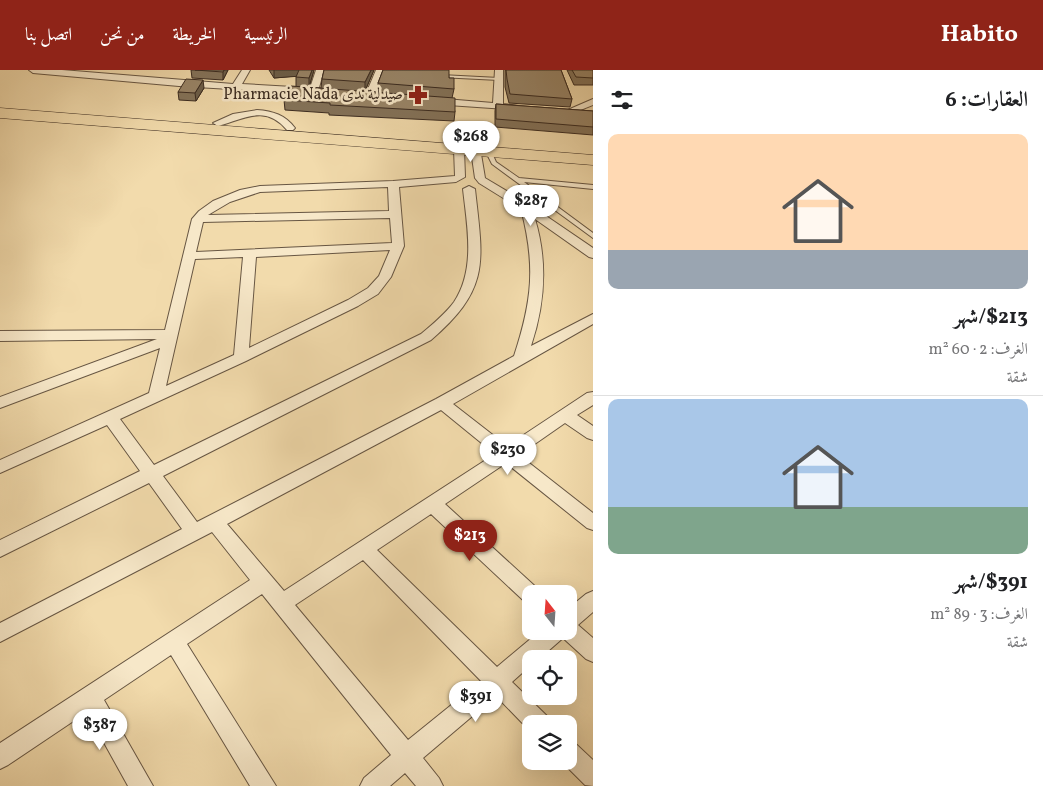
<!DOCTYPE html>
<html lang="ar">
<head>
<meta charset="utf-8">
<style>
  :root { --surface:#fff; --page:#f6f6f6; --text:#202124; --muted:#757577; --line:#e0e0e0; --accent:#8f2418 }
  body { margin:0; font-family:Vollkorn,Amiri,serif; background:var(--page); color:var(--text); direction:rtl; height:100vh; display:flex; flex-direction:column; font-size:19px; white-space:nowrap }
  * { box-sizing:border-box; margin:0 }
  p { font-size:16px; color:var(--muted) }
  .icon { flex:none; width:28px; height:28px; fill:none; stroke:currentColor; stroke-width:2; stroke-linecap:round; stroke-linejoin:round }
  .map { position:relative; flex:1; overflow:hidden; direction:ltr }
  .sheet { display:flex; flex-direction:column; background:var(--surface); width:450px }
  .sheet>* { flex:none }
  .needle { width:32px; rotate:343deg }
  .fabs { position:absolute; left:522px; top:515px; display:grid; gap:10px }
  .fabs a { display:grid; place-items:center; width:55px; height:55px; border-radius:10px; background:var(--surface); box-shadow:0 5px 20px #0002; font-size:25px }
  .price { position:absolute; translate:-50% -42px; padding:0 11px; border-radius:18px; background:#fff; color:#222; font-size:16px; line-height:32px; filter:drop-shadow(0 1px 2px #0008) }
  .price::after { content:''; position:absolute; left:50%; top:30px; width:15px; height:11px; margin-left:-8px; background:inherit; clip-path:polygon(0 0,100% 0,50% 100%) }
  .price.active { background:var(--accent); color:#fff }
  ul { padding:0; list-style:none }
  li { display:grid; align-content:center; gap:10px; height:265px; padding:0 15px }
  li+li { border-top:1px solid var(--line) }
  li span { display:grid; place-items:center; height:155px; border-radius:10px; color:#555 }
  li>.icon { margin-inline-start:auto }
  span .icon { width:90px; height:90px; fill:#fffc; stroke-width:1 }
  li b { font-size:21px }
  h2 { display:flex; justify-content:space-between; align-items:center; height:60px; padding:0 15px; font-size:21px }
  header { display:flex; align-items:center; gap:30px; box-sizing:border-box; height:70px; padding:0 25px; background:var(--accent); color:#fff }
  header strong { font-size:24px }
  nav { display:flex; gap:28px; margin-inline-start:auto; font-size:18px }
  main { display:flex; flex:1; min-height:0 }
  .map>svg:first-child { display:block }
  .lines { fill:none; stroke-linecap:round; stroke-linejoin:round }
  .lane-casing { stroke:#675643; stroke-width:2 }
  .street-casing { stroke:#675643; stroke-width:2 }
  .highway-casing { stroke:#392a20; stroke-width:1 }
  .lane { fill:#f7e8c9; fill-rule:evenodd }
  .street { fill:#f7e8c9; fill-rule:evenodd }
  .highway { fill:#f2dbac; fill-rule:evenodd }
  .wall { fill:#84735a; stroke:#392a20 }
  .shaded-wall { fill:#6b5e4a; stroke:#392a20 }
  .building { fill:#998669; stroke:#392a20 }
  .labels { text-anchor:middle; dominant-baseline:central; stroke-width:5; stroke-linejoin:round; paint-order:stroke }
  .far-poi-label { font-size:16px; fill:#392a20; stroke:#f7e8c9; text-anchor:end }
</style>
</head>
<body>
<header>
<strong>Habito</strong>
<nav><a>الرئيسية</a><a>الخريطة</a><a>من نحن</a><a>اتصل بنا</a></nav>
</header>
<main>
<section class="sheet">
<h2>العقارات: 6<svg class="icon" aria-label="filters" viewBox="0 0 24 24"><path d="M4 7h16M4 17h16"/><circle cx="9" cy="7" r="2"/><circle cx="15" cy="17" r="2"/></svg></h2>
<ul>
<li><span style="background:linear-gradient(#ffd9b3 75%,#9aa5b1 0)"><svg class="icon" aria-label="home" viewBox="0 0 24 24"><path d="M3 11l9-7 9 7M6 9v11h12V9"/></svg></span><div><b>$213/شهر</b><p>الغرف: 2 · 60 m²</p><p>شقة</p></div></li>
<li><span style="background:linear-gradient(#a9c7e8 70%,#7fa58c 0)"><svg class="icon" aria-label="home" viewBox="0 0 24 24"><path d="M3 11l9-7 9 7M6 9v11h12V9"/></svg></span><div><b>$391/شهر</b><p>الغرف: 3 · 89 m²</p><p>شقة</p></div></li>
</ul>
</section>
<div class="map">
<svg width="593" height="716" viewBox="0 0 593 716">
  <rect width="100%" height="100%" fill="#f2dbac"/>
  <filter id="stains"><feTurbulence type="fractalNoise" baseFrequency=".004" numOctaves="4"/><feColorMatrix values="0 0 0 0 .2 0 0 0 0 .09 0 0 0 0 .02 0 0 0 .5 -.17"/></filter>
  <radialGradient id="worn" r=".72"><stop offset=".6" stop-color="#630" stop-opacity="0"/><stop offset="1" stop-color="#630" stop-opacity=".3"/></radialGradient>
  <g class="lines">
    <g class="lane-casing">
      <path id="lane" d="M441,5L499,8L501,9L499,10L439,7V5Z
        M487,81H491L496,92L519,108L593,115V119L524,112L593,163V168L492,94L486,82Z"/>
    </g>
    <g class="street-casing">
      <path id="street" d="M29,0H62L233,14L242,0H250L242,14L310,18L316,0H324L318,21L314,24L179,16L33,3Z
        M376,0H384L375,26L373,28H367L365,26Z
        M495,0H503V34L519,36V40L433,34L428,31L433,28L493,33Z
        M593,29V35L568,45L563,42Z
        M257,40C273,41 285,45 295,58L293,60H287C265,34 244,49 218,56L213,53L233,44Z
        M459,76L464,79L465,107L456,112L399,117L404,176L391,207L378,224L358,236L246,291L120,349L154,395L421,264C433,254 445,244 454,232C476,199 467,156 463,119L469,116L475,119C483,192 491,218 431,270L163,406L197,452L436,329L514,286C532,231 536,196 521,139L479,113L475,108L471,80L472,78H480L485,108L530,135L593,178V188L589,187L535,149C548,192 545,234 531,276L593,244V254L453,334L507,376L587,323L593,322V335L577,345L593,356V370L587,368L565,353L519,385L593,443V460L587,458L506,393L445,434L538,519L540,524H531V534L524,531L431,444L377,480L497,597L540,561H569V538L586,524L593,521V542L578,555L593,568V592L586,589L563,568L539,589H531V595L512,612L547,646L550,654H531V662L496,626L423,688L439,708L443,716H416L405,703L390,716H360L364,708L391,685L262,524L187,574L276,716H250L171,585L104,630L153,716H128L87,642L8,695L0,699V673L250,510L212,462L0,572V553L182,459L149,413L0,487V470L140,401L107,355L0,403V390L149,323L160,278L0,338V327L157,269L0,271V261L165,260L192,149L199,141L213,131L240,120L260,116L393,111L455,106L454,79ZM388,117L389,141L208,145L230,132L260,122ZM390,148L392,173L196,182L203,152ZM390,180L379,206L368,218L348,230L249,278L256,187ZM243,187L234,285L166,316L195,189ZM441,340L495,384L284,521L227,454ZM363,490L481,611L408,670L295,535Z
        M569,671L577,675L593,690V716L585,715L561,691H569Z"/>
    </g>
    <g class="highway-casing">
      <path id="highway" d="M0,38L593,85V95L0,48Z"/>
    </g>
    <use href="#lane" class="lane"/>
    <use href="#street" class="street"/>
    <use href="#highway" class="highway"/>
  </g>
  <path class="wall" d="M191,0H228L223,10L192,8Z
    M269,0H314L309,17L321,18L322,9L324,0H374L365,21L378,22V13L383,0H448L449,8L454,19L452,28L455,42L454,51L329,45V43L285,40L284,30L296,16V6L274,8Z
    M505,0H561L572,29L570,37L509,33L505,17Z
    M567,0H593V15H574Z
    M204,18L196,31L179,30L178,22Z
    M496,34L593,41V65L495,57V41Z"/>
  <path class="shaded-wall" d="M224,0H228L223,10V2Z
    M274,0H301V6L274,8Z
    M312,0H314L309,17V8Z
    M371,0H374L365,21V12Z
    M203,10L204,18L196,31L195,23Z"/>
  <path class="building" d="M195,0H224L223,2Z
    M299,0H312L309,8L296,7Z
    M324,0H371L365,12L322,9Z
    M383,0H449V8H454V19L378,13Z
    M506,0H561L572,29L510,24L507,9Z
    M572,0H593V8L576,7Z
    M186,9L203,10L195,23L178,22Z
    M291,16L455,28V42L330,35V33L284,30Z
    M496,34L593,41V57L496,49Z"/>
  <defs>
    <g id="pharmacy-bare" transform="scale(1.5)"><path d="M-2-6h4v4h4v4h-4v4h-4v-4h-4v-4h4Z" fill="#8f2418" stroke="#f7e8c9" stroke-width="2.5" paint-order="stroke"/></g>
  </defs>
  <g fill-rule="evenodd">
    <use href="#pharmacy-bare" x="418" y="25"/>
  </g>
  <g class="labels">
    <g class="far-poi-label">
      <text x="403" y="25">Pharmacie Nada صيدلية ندى</text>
    </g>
  </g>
  <rect width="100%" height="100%" filter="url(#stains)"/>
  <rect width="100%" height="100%" fill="url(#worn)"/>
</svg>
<div class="fabs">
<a><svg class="needle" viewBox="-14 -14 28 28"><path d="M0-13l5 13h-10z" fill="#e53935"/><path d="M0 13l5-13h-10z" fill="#757577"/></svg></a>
<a><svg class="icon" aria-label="locate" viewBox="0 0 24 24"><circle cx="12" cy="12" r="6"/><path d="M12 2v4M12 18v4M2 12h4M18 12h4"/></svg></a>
<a><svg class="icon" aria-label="layers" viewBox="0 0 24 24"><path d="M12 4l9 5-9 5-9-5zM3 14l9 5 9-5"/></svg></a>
</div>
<b class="price" style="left:471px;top:93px">$268</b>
<b class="price" style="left:531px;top:157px">$287</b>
<b class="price" style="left:508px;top:406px">$230</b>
<b class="price active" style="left:470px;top:492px">$213</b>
<b class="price" style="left:476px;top:653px">$391</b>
<b class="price" style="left:100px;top:681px">$387</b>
</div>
</main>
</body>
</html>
